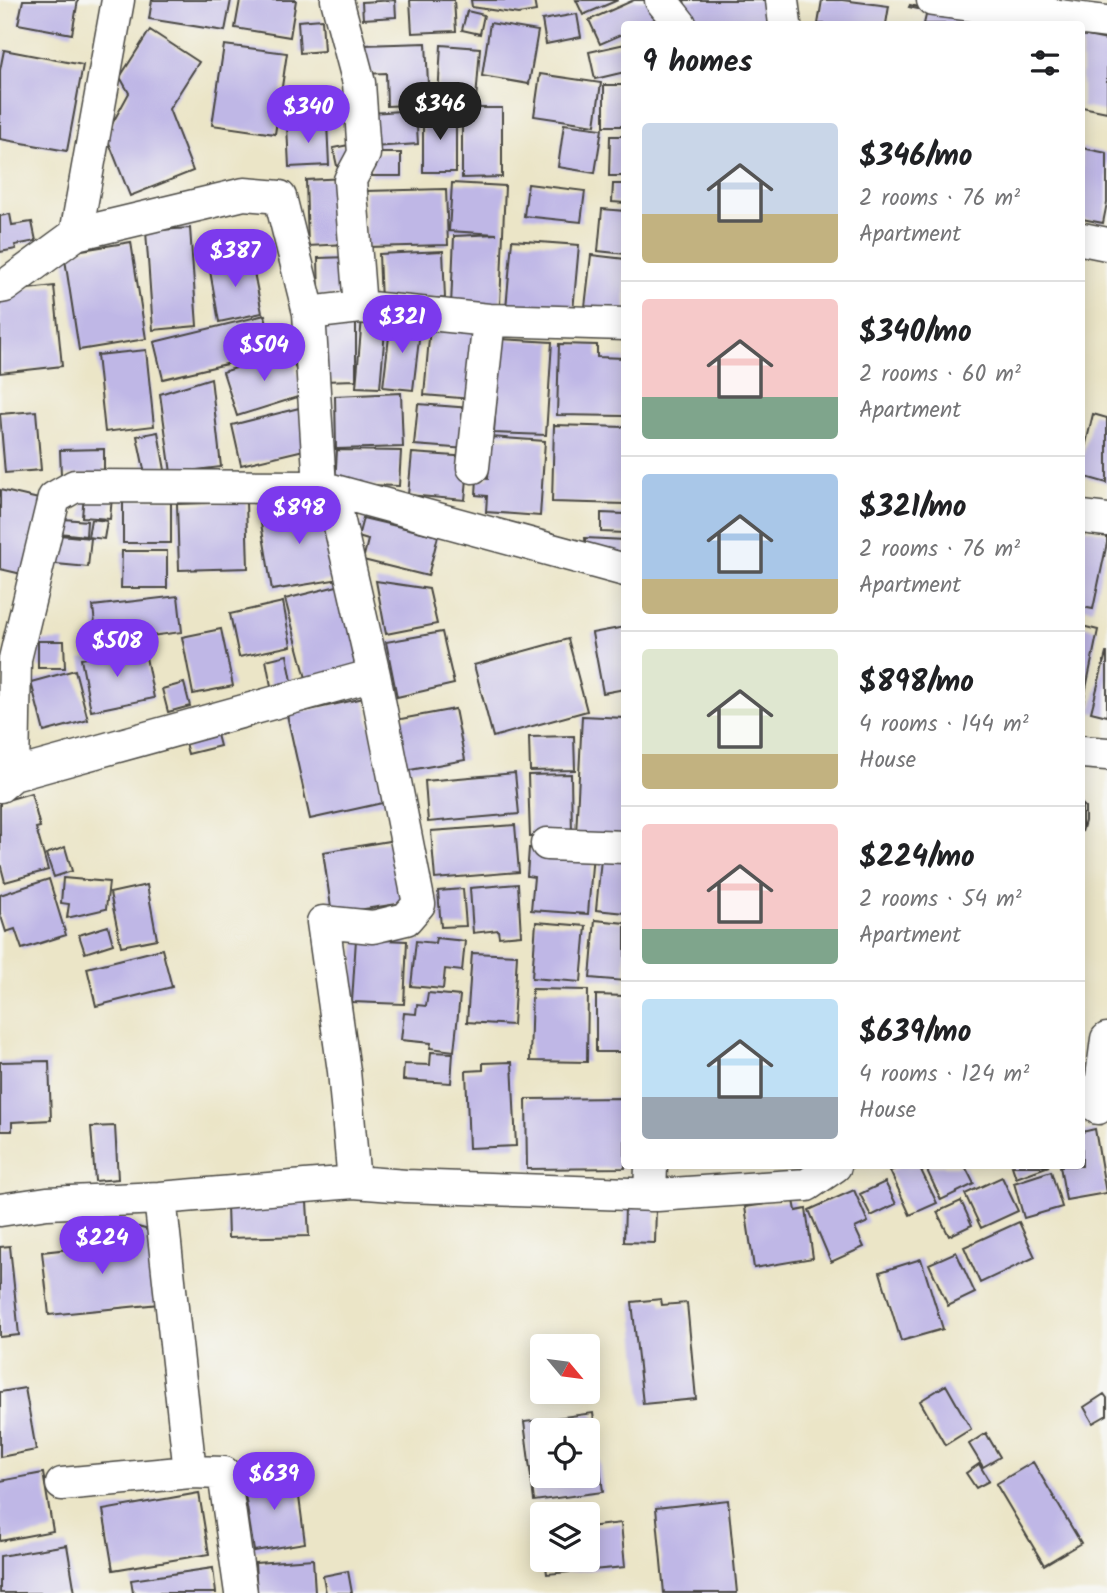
<!DOCTYPE html>
<html lang="en">
<head>
<meta charset="utf-8">
<style>
  :root { --surface:#fff; --page:#f6f6f6; --text:#202124; --muted:#757577; --line:#e0e0e0; --accent:#7c3aed }
  body { margin:0; font-family:Kalam,sans-serif; background:var(--page); color:var(--text); height:100vh; display:flex; flex-direction:column; font-size:26px; white-space:nowrap }
  * { box-sizing:border-box; margin:0 }
  p { font-size:23px; color:var(--muted) }
  .icon { flex:none; width:38px; height:38px; fill:none; stroke:currentColor; stroke-width:2; stroke-linecap:round; stroke-linejoin:round }
  .map { position:relative; flex:1; overflow:hidden }
  .drawer { position:absolute; left:621px; top:21px; width:464px; height:1148px; display:flex; flex-direction:column; background:var(--surface); border-radius:7px; box-shadow:0 4px 18px #0003 }
  .drawer>* { flex:none }
  .needle { width:46px; rotate:119deg }
  .controls { position:absolute; left:530px; top:1334px; display:grid; gap:14px }
  .controls a { display:grid; place-items:center; width:70px; height:70px; border-radius:7px; background:var(--surface); box-shadow:0 4px 18px #0003; font-size:35px }
  .price { position:absolute; translate:-50% -60px; padding:0 16px; border-radius:24px; background:var(--accent); color:#fff; font-size:23px; line-height:46px; filter:drop-shadow(0 2px 4px #0008) }
  .price::after { content:''; position:absolute; left:50%; top:42px; width:21px; height:16px; margin-left:-10px; background:inherit; clip-path:polygon(0 0,100% 0,50% 100%) }
  .price.current { background:#222; color:#fff }
  ul { padding:0; list-style:none }
  li { display:flex; align-items:center; gap:21px; height:175px; padding:0 21px }
  li+li { border-top:2px solid var(--line) }
  li span { display:grid; place-items:center; flex:none; width:196px; height:140px; border-radius:7px; color:#555 }
  li>.icon { margin-inline-start:auto }
  span .icon { width:84px; height:84px; fill:#fffc; stroke-width:1 }
  li b { font-size:30px }
  h2 { display:flex; justify-content:space-between; align-items:center; height:84px; padding:0 21px; font-size:30px }
  .map>svg:first-child { display:block }
  .building { fill:#bfb7e6; fill-rule:evenodd }
  .lines { fill:none; stroke-linecap:round; stroke-linejoin:round }
  .minor-casing { stroke:#484742; stroke-width:35 }
  .minor { stroke:#fff; stroke-width:32 }
</style>
</head>
<body>
<div class="map">
<svg width="1107" height="1593" viewBox="0 0 1107 1593">
  <rect width="100%" height="100%" fill="#f6f6f2"/>
  <filter id="ink" filterUnits="userSpaceOnUse"><feTurbulence type="fractalNoise" baseFrequency=".0143" numOctaves="2"/><feDisplacementMap in="SourceGraphic" scale="14" xChannelSelector="R" yChannelSelector="G"/><feConvolveMatrix kernelMatrix="1 2 1 2 8 2 1 2 1" color-interpolation-filters="sRGB"/></filter>
  <filter id="wash" filterUnits="userSpaceOnUse"><feTurbulence type="fractalNoise" baseFrequency=".00686" numOctaves="4" result="noise"/><feDisplacementMap in="SourceGraphic" scale="28" xChannelSelector="R" yChannelSelector="G"/><feGaussianBlur stdDeviation="1.57" result="paint"/><feColorMatrix in="noise" values="0 0 0 0 0 0 0 0 0 0 0 0 0 0 0 0 0 1.4 0 .05"/><feComposite in="paint" operator="in"/></filter>
  <g filter="url(#wash)">
    <rect width="100%" height="100%" fill="#ebe5c7"/>
    <g id="blocks">
      <path class="building" d="M23,0H78L72,34L18,24Z
        M152,0H231L225,31L149,19Z
        M240,0H296L290,37L235,28Z
        M395,0L396,17L363,19L362,2Z
        M410,0H454L456,31L412,33Z
        M471,0H534L536,11L518,14L472,7Z
        M576,0H618L583,15Z
        M634,0H650L658,18L644,24H625V33L600,44L589,20Z
        M684,0H767L772,24H689Z
        M822,0H842L889,6L886,24H818Z
        M910,5L987,22V24H924L927,11L909,7Z
        M467,11L484,15L480,34L462,30Z
        M577,14L581,37L546,44L542,20Z
        M322,19L324,51L300,53L298,21Z
        M490,23L538,31L529,84L482,76Z
        M150,30L199,62L169,109L193,171L130,196L106,135L129,93L120,77Z
        M1082,35L1107,40V112L1082,107Z
        M426,43L429,104L387,106L386,73L364,74L363,45Z
        M625,44V72L595,79L589,52Z
        M224,45L287,53L275,134L212,125Z
        M441,45L480,48L476,100L438,97Z
        M4,50L83,65L67,151L0,139V70Z
        M540,74L601,83L595,125L534,116Z
        M604,85H625V126H604Z
        M462,108H502V177L462,178Z
        M416,110L418,144L373,147L371,113Z
        M456,111V172H423V112Z
        M327,123L329,165L289,167L287,125Z
        M564,124L602,129L595,173L558,167Z
        M610,136H625V176H609Z
        M354,144L357,162L337,166L333,148Z
        M1082,148L1107,153V203L1103,223L1082,219Z
        M372,153H401V176H371Z
        M345,178L347,244L308,246L306,180Z
        M452,183L505,186L500,305L451,306L454,236L497,234L449,231Z
        M528,184L585,191L581,222L524,216Z
        M613,184H625V203L612,202Z
        M446,189L448,245L366,247L365,191Z
        M602,209L625,211V254L598,251Z
        M10,214L12,225L32,222L36,241L15,245L16,249L0,252V216Z
        M190,228L197,326L153,330L146,231Z
        M512,240L579,245L573,311L506,309Z
        M131,242L146,339L79,350L64,253Z
        M443,251L445,298L381,301L379,254Z
        M591,255L625,259V311L585,307Z
        M251,257L262,313L219,322L209,265Z
        M350,257L352,295L319,296L318,258Z
        M54,286L62,366L0,373V299L2,292Z
        M265,315L273,353L163,379L154,342Z
        M323,315H356V380L322,381Z
        M362,318L386,319L380,388L356,387Z
        M391,320L421,323L413,390L383,387Z
        M430,327L478,331L472,399L424,395Z
        M499,339L552,342L546,435L494,433Z
        M559,344L597,345V357L625,358L624,416L557,415Z
        M146,350L154,426L105,432L97,355Z
        M290,351L304,395L237,416L223,372Z
        M211,378L221,467L171,473L160,394Z
        M401,393L403,447L336,449L335,396Z
        M418,404L471,408L467,449L414,445Z
        M299,408L308,449L241,465L232,425Z
        M36,411L41,470L5,473L0,414Z
        M1093,414L1107,418V483L1082,476V460Z
        M554,425L625,427V504L552,502Z
        M158,432L165,470L145,474L137,436Z
        M491,437L545,441L540,516L486,512L487,496L476,495L477,478L488,479Z
        M104,449V474L61,475L60,450Z
        M337,450L401,451L399,486L335,484Z
        M412,453L469,457L465,500L408,495Z
        M0,490L43,500L26,575L0,569Z
        M84,495L112,497L110,519L82,517Z
        M269,497L271,514L328,505L340,579L272,590L257,499Z
        M123,499H171V543H123Z
        M246,502L248,568L179,570L177,504Z
        M601,513L625,514V533L601,532Z
        M52,518L87,521L86,536L50,532Z
        M363,518L438,536L428,576L363,560L368,540L358,537Z
        M91,519L107,521L104,539L88,537Z
        M1082,528L1107,533V543L1093,609L1082,607Z
        M49,534L91,538L88,567L46,563Z
        M585,538L625,540V561L586,550Z
        M122,551H167V588H121Z
        M376,581L429,589L437,624L386,634Z
        M349,583L370,665L307,682L285,599Z
        M178,596L182,632L97,643L93,606Z
        M283,602L291,646L239,657L230,614Z
        M1082,626L1098,630L1083,703H1082Z
        M625,627V689L603,693L592,633Z
        M221,629L233,686L193,694L182,637Z
        M442,632L454,684L397,697L386,642Z
        M568,639L587,711L493,737L474,665Z
        M38,641H64L65,668H38Z
        M144,647L154,698L91,711L81,659Z
        M1106,653H1107V716L1091,712Z
        M287,655L292,681L271,686L266,660Z
        M75,670L88,720L44,732L31,682Z
        M184,683L190,706L168,712L162,689Z
        M364,698L387,802L310,819L287,715Z
        M455,709L465,760L399,772L390,721Z
        M582,716L625,718V837L576,835Z
        M216,731L220,746L188,754L184,739Z
        M574,736L575,770L530,771L529,737Z
        M515,773L519,814L428,822L425,781Z
        M571,774L572,836L530,837L528,775Z
        M31,793L40,827L36,828L48,870L5,882L0,863V802Z
        M1082,804L1085,807V821L1082,832Z
        M515,825L519,872L435,879L431,831Z
        M401,839L410,902L332,914L323,852Z
        M65,847L72,871L54,877L46,854Z
        M529,848L593,853L588,914L531,910L534,877L527,876Z
        M602,849L625,852V913L596,910Z
        M63,878L109,882L106,909L67,918L69,904L61,903Z
        M49,879L66,935L22,949L15,929L6,932L0,913V895Z
        M518,884L521,935L499,937L498,930L473,933L470,888Z
        M147,885L157,939L121,946L110,893Z
        M463,889L466,926L441,927L438,891Z
        M595,920L625,923V981L590,978Z
        M536,922L586,926L581,982L532,978Z
        M108,926L113,944L85,953L79,935Z
        M436,938L465,941L462,971L445,969L443,989L411,986L416,941L435,943Z
        M356,939L407,941L404,1004L352,1002Z
        M162,949L172,987L96,1006L87,968Z
        M472,953L517,955L513,1025L467,1022Z
        M532,989L588,990L587,1062L530,1061Z
        M428,993L460,996L454,1051L430,1048L431,1043L401,1040L404,1013L416,1014L417,1005L426,1006Z
        M596,995L625,996V1052H596Z
        M431,1052L453,1053L451,1083L403,1080L404,1064L430,1065Z
        M49,1061L51,1120L12,1122V1131H0V1062Z
        M512,1062L516,1146L469,1148L466,1071L483,1070V1063Z
        M625,1098V1168L527,1169L526,1099Z
        M115,1126L118,1179L95,1181L91,1127Z
        M1095,1129L1106,1193L1066,1200L1060,1166H1082V1132Z
        M902,1166H919L937,1203L910,1215L890,1171Z
        M925,1166H965L974,1184L941,1200Z
        M1012,1166H1049L1016,1178Z
        M1051,1171L1062,1207L1024,1218L1014,1183Z
        M1002,1177L1018,1211L981,1228L965,1194Z
        M885,1182L896,1204L871,1216L860,1194Z
        M854,1190L868,1222L855,1228L864,1247L831,1262L809,1210Z
        M794,1200L796,1211L806,1209L813,1258L754,1268L745,1207Z
        M961,1201L972,1225L949,1236L937,1212Z
        M307,1202L309,1236L228,1238L227,1205Z
        M625,1207L656,1208L655,1243L624,1242Z
        M1019,1222L1035,1257L980,1283L964,1247Z
        M138,1227L145,1229L150,1233L159,1304L49,1315L42,1252L125,1243L126,1235L131,1230Z
        M10,1246L19,1335L0,1337V1247Z
        M956,1252L975,1293L948,1306L929,1264Z
        M921,1259L943,1329L901,1341L880,1272Z
        M661,1299L662,1305L687,1303L696,1399L643,1404L632,1302Z
        M946,1385L971,1429L945,1445L920,1401Z
        M25,1388L36,1450L0,1457V1392Z
        M1104,1394L1107,1398V1415L1093,1423L1084,1407Z
        M593,1413L603,1492L534,1501L524,1422ZM542,1430H588V1475H542Z
        M986,1433L1000,1457L983,1467L969,1444Z
        M1033,1462L1081,1543L1044,1565L996,1484Z
        M979,1464L989,1481L976,1488L966,1473Z
        M43,1473L53,1531L0,1541V1481Z
        M296,1474L305,1543L254,1551L243,1482Z
        M199,1493L209,1554L113,1570L103,1510Z
        M728,1500L737,1593H664L656,1508Z
        M621,1523L625,1567L547,1574L545,1559H588V1527Z
        M67,1545L75,1593H0V1556Z
        M313,1559L315,1593H257L255,1563Z
        M213,1568L216,1593H133L131,1580Z
        M348,1571L352,1593H326L323,1576Z"/>
    </g>
  </g>
  <g filter="url(#ink)">
    <use href="#blocks" fill-opacity="0" stroke="#484742" stroke-width="2"/>
    <g class="lines">
      <g class="minor-casing">
        <path id="minor" d="M337,0L359,83L364,154L350,180L360,307
          M661,0L680,24
          M782,0L785,24
          M933,0L1107,22
          M76,234L244,194L280,197L309,313L320,487
          M1082,239L1107,244
          M0,287L5,286L76,234L118,0
          M309,313L360,307L489,320L625,324
          M473,467L489,320
          M332,491L374,675L419,904L406,919L373,927L323,922L344,1071L354,1182
          M1082,517L1107,520
          M1082,752L1107,754
          M13,775L374,675
          M0,786L13,775L15,659L54,498L75,486L320,487L625,570
          M547,844L625,847
          M1098,1108L1107,1039
          M650,1195L651,1166
          M160,1198L190,1472
          M0,1210L47,1203L160,1198L354,1182L406,1186L657,1195L807,1185L835,1166
          M62,1484L190,1472L224,1473L241,1593"/>
      </g>
      <use href="#minor" class="minor"/>
    </g>
  </g>
</svg>
<div class="controls">
<a><svg class="needle" viewBox="-14 -14 28 28"><path d="M0-13l5 13h-10z" fill="#e53935"/><path d="M0 13l5-13h-10z" fill="#757577"/></svg></a>
<a><svg class="icon" aria-label="locate" viewBox="0 0 24 24"><circle cx="12" cy="12" r="6"/><path d="M12 2v4M12 18v4M2 12h4M18 12h4"/></svg></a>
<a><svg class="icon" aria-label="layers" viewBox="0 0 24 24"><path d="M12 4l9 5-9 5-9-5zM3 14l9 5 9-5"/></svg></a>
</div>
<b class="price current" style="left:440px;top:142px">$346</b>
<b class="price" style="left:308px;top:145px">$340</b>
<b class="price" style="left:235px;top:289px">$387</b>
<b class="price" style="left:402px;top:355px">$321</b>
<b class="price" style="left:264px;top:383px">$504</b>
<b class="price" style="left:299px;top:546px">$898</b>
<b class="price" style="left:117px;top:679px">$508</b>
<b class="price" style="left:102px;top:1276px">$224</b>
<b class="price" style="left:274px;top:1512px">$639</b>
<section class="drawer">
<h2>9 homes<svg class="icon" aria-label="filters" viewBox="0 0 24 24"><path d="M4 7h16M4 17h16"/><circle cx="9" cy="7" r="2"/><circle cx="15" cy="17" r="2"/></svg></h2>
<ul>
<li><span style="background:linear-gradient(#c9d6e8 65%,#c2b280 0)"><svg class="icon" aria-label="home" viewBox="0 0 24 24"><path d="M3 11l9-7 9 7M6 9v11h12V9"/></svg></span><div><b>$346/mo</b><p>2 rooms · 76 m²</p><p>Apartment</p></div></li>
<li><span style="background:linear-gradient(#f6c9c9 70%,#7fa58c 0)"><svg class="icon" aria-label="home" viewBox="0 0 24 24"><path d="M3 11l9-7 9 7M6 9v11h12V9"/></svg></span><div><b>$340/mo</b><p>2 rooms · 60 m²</p><p>Apartment</p></div></li>
<li><span style="background:linear-gradient(#a9c7e8 75%,#c2b280 0)"><svg class="icon" aria-label="home" viewBox="0 0 24 24"><path d="M3 11l9-7 9 7M6 9v11h12V9"/></svg></span><div><b>$321/mo</b><p>2 rooms · 76 m²</p><p>Apartment</p></div></li>
<li><span style="background:linear-gradient(#dfe7d0 75%,#c2b280 0)"><svg class="icon" aria-label="home" viewBox="0 0 24 24"><path d="M3 11l9-7 9 7M6 9v11h12V9"/></svg></span><div><b>$898/mo</b><p>4 rooms · 144 m²</p><p>House</p></div></li>
<li><span style="background:linear-gradient(#f6c9c9 75%,#7fa58c 0)"><svg class="icon" aria-label="home" viewBox="0 0 24 24"><path d="M3 11l9-7 9 7M6 9v11h12V9"/></svg></span><div><b>$224/mo</b><p>2 rooms · 54 m²</p><p>Apartment</p></div></li>
<li><span style="background:linear-gradient(#bfe0f5 70%,#9aa5b1 0)"><svg class="icon" aria-label="home" viewBox="0 0 24 24"><path d="M3 11l9-7 9 7M6 9v11h12V9"/></svg></span><div><b>$639/mo</b><p>4 rooms · 124 m²</p><p>House</p></div></li>
</ul>
</section>
</div>
</body>
</html>
